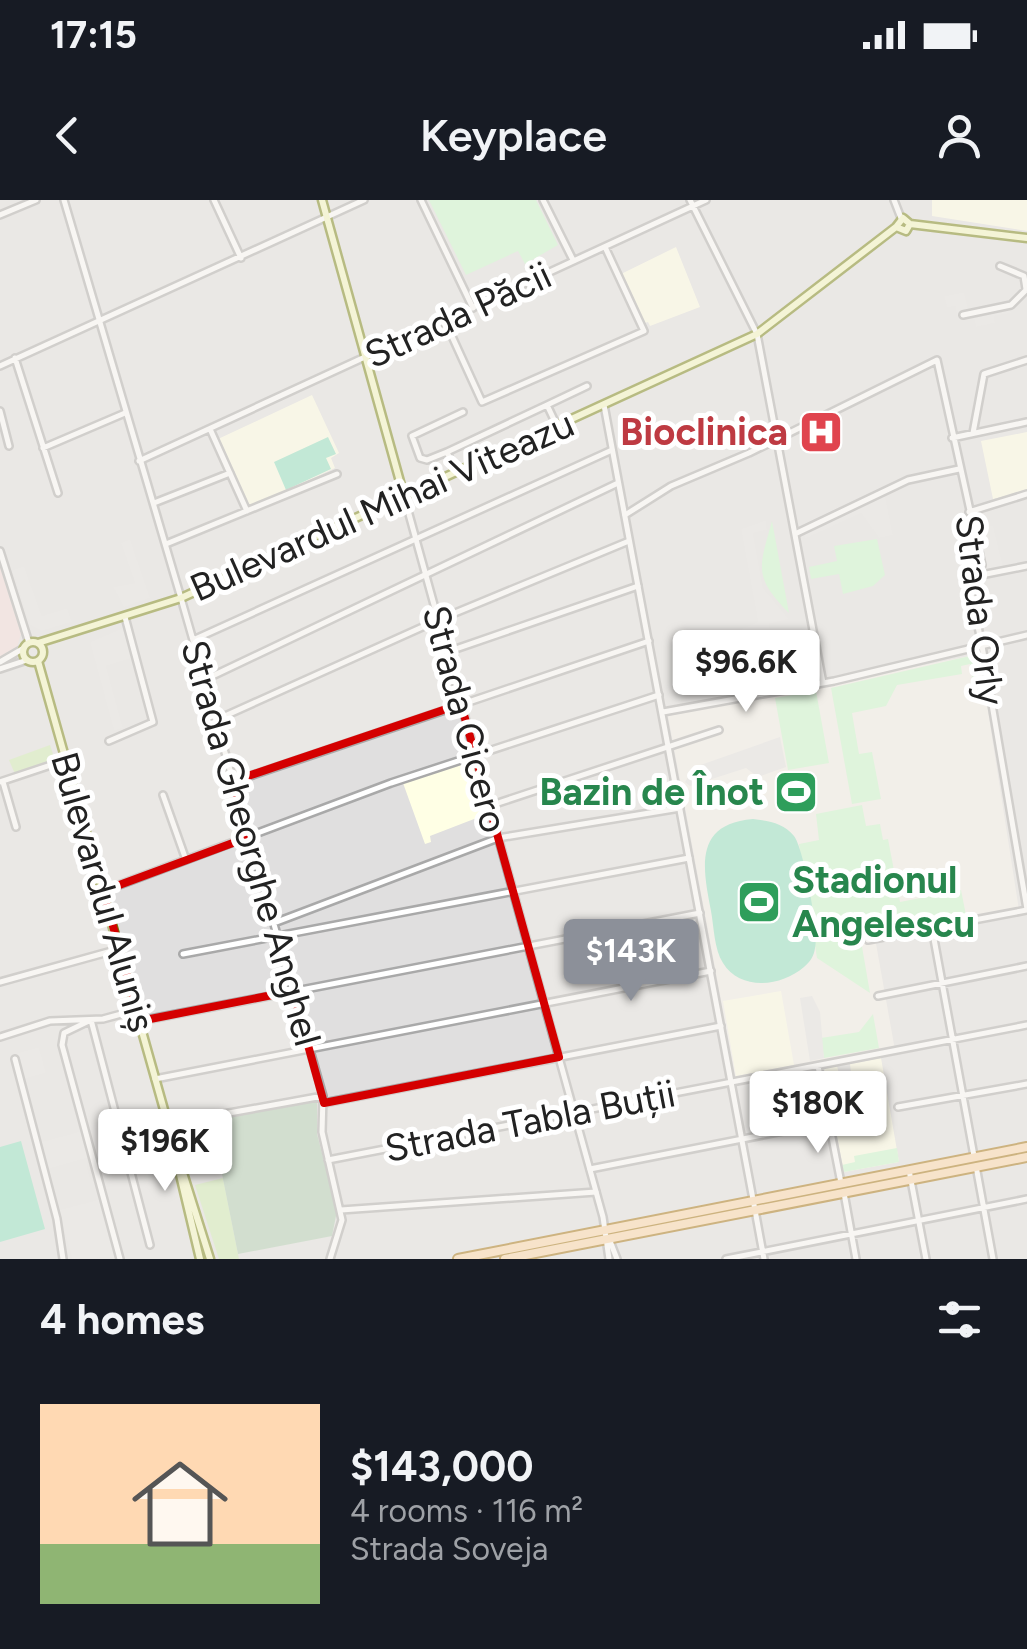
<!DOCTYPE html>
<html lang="en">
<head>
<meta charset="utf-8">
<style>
  :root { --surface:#171b24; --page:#20242c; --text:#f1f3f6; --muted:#9ea1a6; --accent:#8c9099 }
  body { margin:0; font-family:Figtree,sans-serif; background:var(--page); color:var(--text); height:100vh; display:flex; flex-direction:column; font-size:38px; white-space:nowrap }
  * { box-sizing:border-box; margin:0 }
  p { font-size:32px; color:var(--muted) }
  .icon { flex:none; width:55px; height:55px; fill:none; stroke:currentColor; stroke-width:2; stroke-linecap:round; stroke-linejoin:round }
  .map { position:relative; height:1059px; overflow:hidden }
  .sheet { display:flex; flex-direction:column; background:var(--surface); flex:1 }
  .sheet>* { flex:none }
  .price { position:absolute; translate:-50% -85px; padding:0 22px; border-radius:10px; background:#fff; color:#222; font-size:32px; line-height:65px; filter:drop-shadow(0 2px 5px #0008) }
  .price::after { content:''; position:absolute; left:50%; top:60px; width:30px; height:22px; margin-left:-15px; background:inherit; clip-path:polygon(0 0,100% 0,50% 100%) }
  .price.active { background:var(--accent); color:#fff }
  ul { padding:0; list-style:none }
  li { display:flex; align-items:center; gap:30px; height:250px; padding:0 40px }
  li span { display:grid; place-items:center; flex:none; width:280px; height:200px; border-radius:0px; color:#555 }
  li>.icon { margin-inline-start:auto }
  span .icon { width:120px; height:120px; fill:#fffc; stroke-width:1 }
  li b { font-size:42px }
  h2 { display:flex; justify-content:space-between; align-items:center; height:120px; padding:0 40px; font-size:42px }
  .status { display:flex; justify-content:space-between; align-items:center; height:70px; padding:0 50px; background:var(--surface); direction:ltr }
  .status svg { height:28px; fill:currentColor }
  header { display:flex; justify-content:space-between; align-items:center; height:130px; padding:0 40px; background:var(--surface); font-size:45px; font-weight:600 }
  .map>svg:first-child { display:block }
  .residential { fill:#e0dfdf; fill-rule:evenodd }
  .commercial { fill:#f2dad9 }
  .education { fill:#ffffe5 }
  .grass { fill:#cdebb0 }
  .cemetery { fill:#aacbaf }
  .park { fill:#c8facc }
  .pitch { fill:#88e0be }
  .parking { fill:#e2e2e2 }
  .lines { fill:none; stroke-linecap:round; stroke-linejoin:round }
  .minor-casing { stroke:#a9a9a9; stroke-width:10 }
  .tertiary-casing { stroke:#a9a9a9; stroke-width:10 }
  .secondary-casing { stroke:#707d05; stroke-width:11 }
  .primary-casing { stroke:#a06b00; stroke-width:12 }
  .minor { stroke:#fff; stroke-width:5 }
  .tertiary { stroke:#fff; stroke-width:5 }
  .secondary { stroke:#f7fabf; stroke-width:6 }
  .primary { stroke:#fcd6a4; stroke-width:8 }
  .marked { fill:none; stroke:#d40000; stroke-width:8; stroke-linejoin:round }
  .labels { text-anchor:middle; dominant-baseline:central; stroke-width:10; stroke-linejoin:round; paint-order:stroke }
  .street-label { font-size:38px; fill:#222; stroke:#fff }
  .health-label { font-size:38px; font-weight:bold; fill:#be3a42; stroke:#fff; text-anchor:end }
  .leisure-label { font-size:38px; font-weight:bold; fill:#27864d; stroke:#fff; text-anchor:end }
</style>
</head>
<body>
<div class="status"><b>17:15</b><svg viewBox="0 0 49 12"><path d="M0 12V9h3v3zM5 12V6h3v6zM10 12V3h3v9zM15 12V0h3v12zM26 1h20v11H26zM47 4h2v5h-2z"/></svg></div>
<header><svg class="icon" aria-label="back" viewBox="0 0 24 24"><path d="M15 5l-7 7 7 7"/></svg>Keyplace<svg class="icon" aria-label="person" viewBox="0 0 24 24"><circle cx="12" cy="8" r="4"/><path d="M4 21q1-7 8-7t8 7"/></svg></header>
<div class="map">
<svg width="1027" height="1059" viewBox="0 0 1027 1059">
  <rect width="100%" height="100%" fill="#f2efe9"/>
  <path class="residential" d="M0,0H1027V1059H0V459L21,434L0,367ZM979,454L1019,710L875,738L895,850L736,880L668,516Z"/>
  <path class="commercial" d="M0,367L21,434L16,451L0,459Z"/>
  <path class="education" d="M932,0H1027V31L932,16Z
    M676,47L700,107L650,126L648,122L642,124L619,75Z
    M312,195L339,253L331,258L335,268L250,307L218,239Z
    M1027,232V291L993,299L981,241Z
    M472,560L487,614L430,636L431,642L425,644L403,583Z
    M781,791L794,865L736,876L723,801Z
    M881,858L899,962L844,972L824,868L837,866L839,874L851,872L850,864Z"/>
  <path class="grass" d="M50,545L55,560L15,574L9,560Z
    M223,978L239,1059H219L195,985Z"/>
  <path class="cemetery" d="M317,900V934L337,1011L332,1036L238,1054L211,919Z"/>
  <path class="park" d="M429,0H536L558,45L525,64L518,51L466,75Z
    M772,321L789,413C753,376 759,368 772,321Z
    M877,339L885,375L873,386L843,394L839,374L811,379L809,367L837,361L834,346Z
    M974,455L979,486L974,487L970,464L961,466L962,474L897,485L886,506L852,513L859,554L872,552L881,599L852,604L831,488Z
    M816,491L829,563L788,570L775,498Z
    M862,605L866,626L880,624L883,640L888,639L900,702L961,690L966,715L860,735L870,793L817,758L799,644L819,640L816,614Z
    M873,814L879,848L824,858L821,838L859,832Z
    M897,948L899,962L844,972L842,965L855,962L854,956Z"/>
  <path class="pitch" d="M328,237L336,254L326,258L331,269L286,290L274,262Z
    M753,619C768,621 784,623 794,636C804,649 819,732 815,748C814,756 810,762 804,767C781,787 740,791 723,763C714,749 714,727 711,711C703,669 693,624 753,619Z
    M21,941L45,1029L0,1042V947Z"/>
  <path class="parking" d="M964,92L968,108L1008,100L1011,113L994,116L995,123L976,127L973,113L957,116L955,106L947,108L944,96Z
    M883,286L893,335L879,338L861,313L805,339L802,324Z
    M980,308L985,327L993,325L1004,370L986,374L971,311Z
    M766,320L767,330L753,333L763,388L789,419L769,424L773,445L746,451L744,442L723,448L720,438L758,422L741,329Z
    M130,339L150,398L124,407L113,387L135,383L121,343Z
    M24,366L42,416L67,408L72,422L42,431L30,425L12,370Z
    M125,427L132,458L106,466L123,528L114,531L90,442Z
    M688,433L693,453L704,449L709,474L698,476L693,453L677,459L672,436Z
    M780,537L786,567L758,577L746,568L690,586L685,582L695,567Z
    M812,796L820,812L824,858L810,861L800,798Z
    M39,847L46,873L24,879L17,853Z
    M82,931L90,957L48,969L41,942Z
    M101,999L117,1057L72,1059L59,1010Z"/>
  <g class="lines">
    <g class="minor-casing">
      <path id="minor" d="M214,0L241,58
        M421,0L473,108
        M543,0L573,60
        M690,0L757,134
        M1000,66L1024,76L1026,89
        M963,115L1011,105L1027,89
        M445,121L482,202L644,131L605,47
        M15,158L58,293
        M0,166L364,0
        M0,211L9,246
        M557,226L547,205L587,186
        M210,229L247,311
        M973,233L984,174L1027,160
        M952,238L1027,222
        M43,248L125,213
        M447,252L427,260L420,258L412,236L463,212
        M139,261L706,0
        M456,272L447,252L547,205
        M154,303L230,273
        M969,312L1027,294
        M625,315L671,286L749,253L937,160L982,365L971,392L982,446
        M797,333L908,280L959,269
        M166,344L337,274
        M0,351L29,443
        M981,375L1027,366
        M181,398L323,896L322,932L342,1020L330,1059
        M193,440L612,250
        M447,452L638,386
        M0,462L24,448
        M0,469L27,460
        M204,480L618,283
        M216,520L438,420L629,341
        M109,541L153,522L125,417
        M235,581L649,441
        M0,582L66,560
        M3,582L16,627
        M163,595L186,660
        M489,606L719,530
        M103,691L391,583L659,495
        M274,723L498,638L680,608
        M932,728L974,956
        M868,740L1027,710
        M183,754L689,658
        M0,782L119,749
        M878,796L1027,766
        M91,820L64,833L62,845L120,1059
        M91,820L150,1045
        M140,821L700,713
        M0,837L50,821L103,819L136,810
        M15,859L57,1019L63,1059
        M818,866L841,983
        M155,879L711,771
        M324,903L721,826
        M898,907L1027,884
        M168,924L323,896
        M328,960L1027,825
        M976,966L993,1059
        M590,969L829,922
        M844,993L856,1059
        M341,1010L596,992
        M755,1010L764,1059
        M726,1059L1027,999"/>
    </g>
    <g class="tertiary-casing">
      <path id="tertiary" d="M64,0L181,398
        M894,0L901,18
        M0,15L36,0
        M757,134L823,483
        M604,205L755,1010
        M404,296L603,1017L609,1059
        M982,446L1027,709
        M663,512L834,481L1027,435
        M909,970L926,1059
        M610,1041L617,1059"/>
    </g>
    <g class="secondary-casing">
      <path id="secondary" d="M322,0L404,296
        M896,27L903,18L910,24L1027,38
        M23 452a10 10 0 1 1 20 0a10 10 0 1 1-20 0Z
        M38,443L181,398L757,134L896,27L906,31L910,24
        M38,461L168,924L200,1059
        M183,973L210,1059"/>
    </g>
    <g class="primary-casing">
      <path id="primary" d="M458,1059L1027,947
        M505,1059L1027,957"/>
    </g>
    <use href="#minor" class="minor"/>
    <use href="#tertiary" class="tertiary"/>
    <use href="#secondary" class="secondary"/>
    <use href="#primary" class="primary"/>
  </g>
  <path d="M0 0H1027V1059H0ZM461,504L559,857L324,903L293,791L140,821L103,691L249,637L233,581Z" fill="#f2efe9" fill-opacity=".55" fill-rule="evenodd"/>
  <path class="marked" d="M461,504L559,857L324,903L293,791L140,821L103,691L249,637L233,581Z"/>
  <defs>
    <g id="hospital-square" transform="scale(2.25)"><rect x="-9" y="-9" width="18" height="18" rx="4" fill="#e0444e" stroke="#fff"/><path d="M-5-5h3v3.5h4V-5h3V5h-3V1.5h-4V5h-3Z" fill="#fff"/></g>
    <g id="stadium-square" transform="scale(2.25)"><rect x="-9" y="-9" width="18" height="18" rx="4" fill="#2e9e5b" stroke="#fff"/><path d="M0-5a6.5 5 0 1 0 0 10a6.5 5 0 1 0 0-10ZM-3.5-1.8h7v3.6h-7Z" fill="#fff"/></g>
  </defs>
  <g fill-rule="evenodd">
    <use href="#hospital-square" x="821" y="232"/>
    <use href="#stadium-square" x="796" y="592"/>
    <use href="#stadium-square" x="759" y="702"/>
  </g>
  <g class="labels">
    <g class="street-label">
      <text transform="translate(458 115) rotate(-25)">Strada Păcii</text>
      <text transform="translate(382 306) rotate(-24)">Bulevardul Mihai Viteazu</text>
      <text transform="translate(980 410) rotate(83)">Strada Orly</text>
      <text transform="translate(465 519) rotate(75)">Strada Cicero</text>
      <text transform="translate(251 643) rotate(74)">Strada Gheorghe Anghel</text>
      <text transform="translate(103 692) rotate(74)">Bulevardul Aluniș</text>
      <text transform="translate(530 921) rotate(-11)">Strada Tabla Buții</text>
    </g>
    <g class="health-label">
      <text x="788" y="232">Bioclinica</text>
    </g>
    <g class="leisure-label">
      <text x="764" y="592">Bazin de Înot</text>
      <text x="792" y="680" text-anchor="start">Stadionul<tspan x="792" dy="44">Angelescu</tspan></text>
    </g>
  </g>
</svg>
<b class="price" style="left:746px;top:515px">$96.6K</b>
<b class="price active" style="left:631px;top:804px">$143K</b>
<b class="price" style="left:818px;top:956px">$180K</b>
<b class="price" style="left:165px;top:994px">$196K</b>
</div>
<section class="sheet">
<h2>4 homes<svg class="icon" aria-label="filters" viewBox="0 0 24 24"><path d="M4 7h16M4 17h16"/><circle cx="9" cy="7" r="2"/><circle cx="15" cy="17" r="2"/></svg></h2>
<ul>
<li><span style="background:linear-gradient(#ffd9b3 70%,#8fb573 0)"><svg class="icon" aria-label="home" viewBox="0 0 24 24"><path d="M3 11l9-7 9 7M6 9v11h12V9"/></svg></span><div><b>$143,000</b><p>4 rooms · 116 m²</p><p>Strada Soveja</p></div></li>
</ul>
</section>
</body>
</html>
